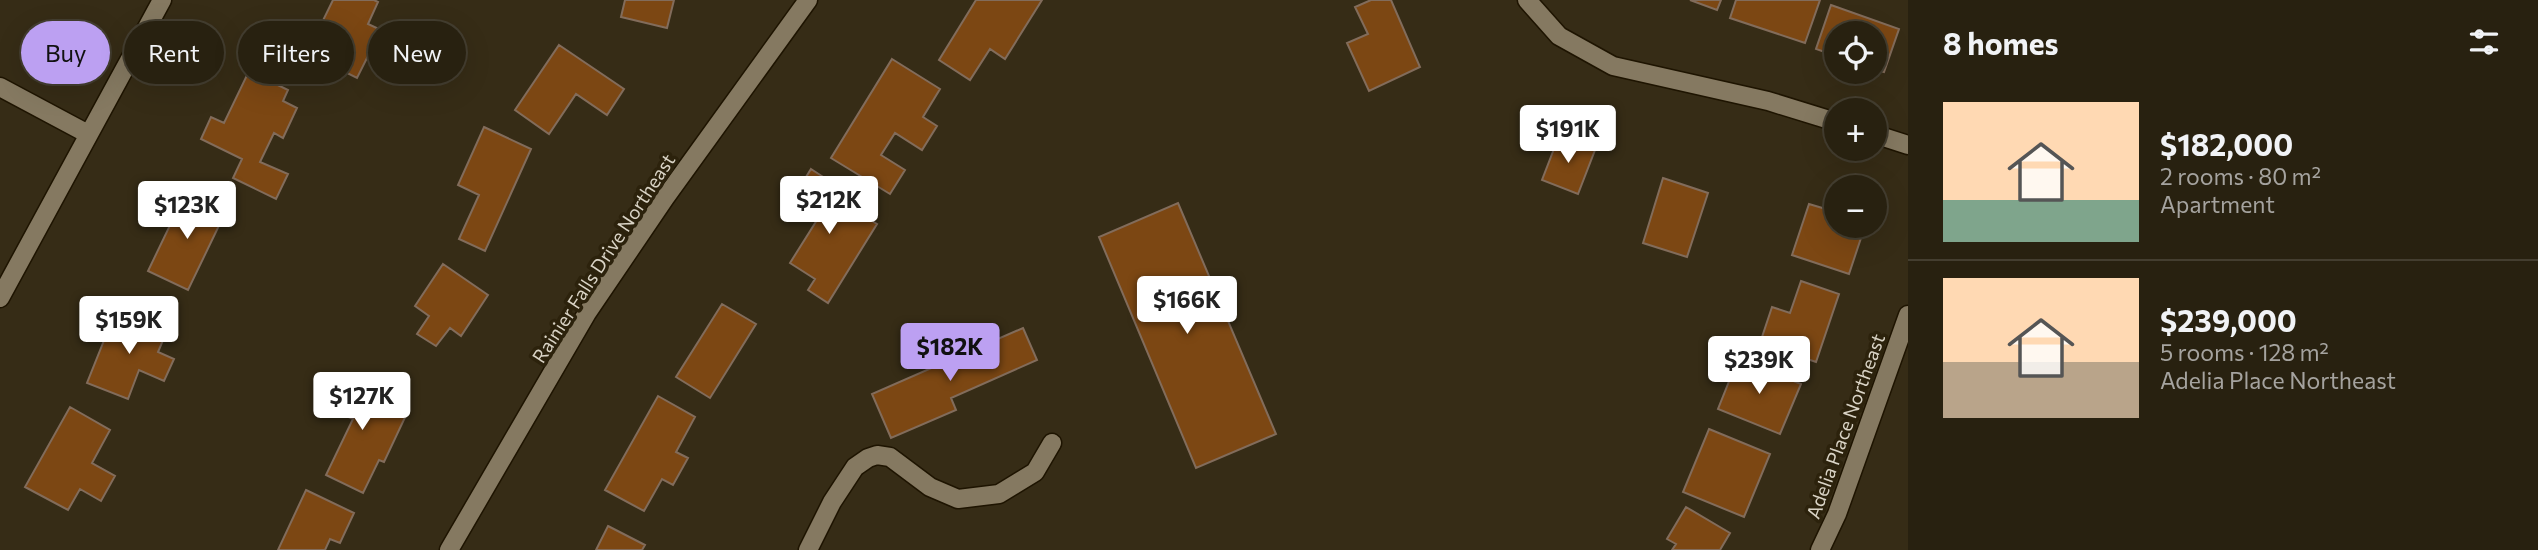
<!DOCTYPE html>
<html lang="en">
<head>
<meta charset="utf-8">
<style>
  :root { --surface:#282110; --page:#302919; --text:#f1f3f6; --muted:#a5a39f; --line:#443e30; --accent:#bca0f2 }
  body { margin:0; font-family:Commissioner,sans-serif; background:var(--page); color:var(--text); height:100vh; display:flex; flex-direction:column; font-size:26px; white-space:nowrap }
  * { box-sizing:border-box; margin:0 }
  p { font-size:23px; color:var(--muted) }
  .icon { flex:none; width:38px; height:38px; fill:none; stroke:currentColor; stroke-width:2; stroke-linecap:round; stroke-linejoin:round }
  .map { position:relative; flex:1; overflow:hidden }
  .sheet { display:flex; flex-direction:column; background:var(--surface); width:630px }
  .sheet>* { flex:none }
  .guide { position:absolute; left:21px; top:21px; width:665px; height:63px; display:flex; gap:14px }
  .buttons { position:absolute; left:1824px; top:21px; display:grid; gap:14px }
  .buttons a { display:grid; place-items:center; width:63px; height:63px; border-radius:50%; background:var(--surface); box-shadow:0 7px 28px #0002,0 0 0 2px var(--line); font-size:35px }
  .price { position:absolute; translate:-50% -60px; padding:0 16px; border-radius:7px; background:#fff; color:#222; font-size:23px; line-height:46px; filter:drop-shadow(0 2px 4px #0008) }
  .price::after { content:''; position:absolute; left:50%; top:42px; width:21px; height:16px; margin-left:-10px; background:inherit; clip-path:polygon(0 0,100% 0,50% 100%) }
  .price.current { background:var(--accent); color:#111 }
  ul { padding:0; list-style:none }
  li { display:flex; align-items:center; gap:21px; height:175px; padding:0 35px }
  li+li { border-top:2px solid var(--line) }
  li span { display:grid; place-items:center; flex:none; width:196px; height:140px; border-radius:0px; color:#555 }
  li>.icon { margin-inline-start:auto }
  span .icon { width:84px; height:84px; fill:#fffc; stroke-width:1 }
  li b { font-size:30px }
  h2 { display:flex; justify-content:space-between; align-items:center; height:84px; padding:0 35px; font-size:30px }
  .pill { padding:0 24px; border-radius:32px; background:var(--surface); box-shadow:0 7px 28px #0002,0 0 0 2px var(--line); font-size:24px; line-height:63px }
  .pill.current { background:var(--accent); color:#111 }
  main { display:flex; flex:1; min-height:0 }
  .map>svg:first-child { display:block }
  .building { fill:#7c4713; stroke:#826c5b; stroke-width:2 }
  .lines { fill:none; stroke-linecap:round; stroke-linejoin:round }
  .minor-casing { stroke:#1e1401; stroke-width:21 }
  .minor { stroke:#857961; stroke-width:18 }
  .labels { text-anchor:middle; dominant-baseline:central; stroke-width:7; stroke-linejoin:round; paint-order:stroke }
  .street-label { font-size:19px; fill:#d9d3c5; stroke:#2c220c }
</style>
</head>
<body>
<main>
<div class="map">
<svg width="1908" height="550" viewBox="0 0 1908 550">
  <rect width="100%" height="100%" fill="#362c16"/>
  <path class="building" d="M333,0H374L378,2L368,24L381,30L357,78L307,53Z
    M625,0H674L667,28L621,17Z
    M976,0H1042L1005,59L990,49L970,80L939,60Z
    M1371,0H1391L1420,67L1369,91L1347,43L1368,34L1355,7Z
    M1690,0H1721L1717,10Z
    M1736,0H1820L1805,43L1730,18Z
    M1831,5L1899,29L1884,72L1874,69V33H1836V56L1816,49Z
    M559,45L624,89L607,115L576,94L549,134L515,110Z
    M892,59L940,89L923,117L937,126L922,150L895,133L881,155L905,170L890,194L831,158Z
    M249,71L288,90L283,101L297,108L283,138L274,133L260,162L288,174L276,199L233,178L242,159L201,139L211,117L224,123Z
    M484,127L531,149L485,251L459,239L479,195L458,185Z
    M1559,136L1595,150L1578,194L1542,180Z
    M811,169L834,184L828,194L877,224L828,303L808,290L815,279L790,263L817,220L790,203Z
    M1663,178L1708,193L1687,257L1643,243Z
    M186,192L226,211L188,290L148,271Z
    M1178,203L1276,434L1196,468L1099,237Z
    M1809,204L1836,212V226H1865L1849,274L1792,255Z
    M443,264L488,295L461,336L450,328L436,346L417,334L429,316L415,306Z
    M1801,281L1839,294L1816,362L1760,343L1772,307L1790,313Z
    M722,304L756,324L710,398L676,377Z
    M115,313L166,333L158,352L174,359L164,381L139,370L128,399L87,383Z
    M1023,328L1037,360L951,398L956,410L891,438L872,394Z
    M1738,359L1801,384L1780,434L1718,409Z
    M334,376L408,411L384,462L379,460L363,493L326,475L353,419L320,404Z
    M658,396L695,417L676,452L688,458L673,485L662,479L644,511L605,490Z
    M70,407L110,430L92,463L115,476L101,501L80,489L68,510L25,487Z
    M1709,429L1770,454L1744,517L1683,492Z
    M306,490L354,513L340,543L330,539L325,550H278Z
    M1686,507L1730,533L1720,550H1672L1676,544L1667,539Z
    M608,526L645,545L642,550H596Z"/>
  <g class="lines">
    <g class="minor-casing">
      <path id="minor" d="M1527,0L1559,36L1613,66L1768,101L1836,122
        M0,87L88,134
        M1874,134L1908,145
        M0,298L162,0
        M449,550L587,313L665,198L808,0
        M808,550L832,502L855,467L868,458L877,455L890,457L930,487L958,499L999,494L1035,472L1052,443
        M1820,550L1837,514L1908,315"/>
    </g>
    <use href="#minor" class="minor"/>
  </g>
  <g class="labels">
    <g class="street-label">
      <text transform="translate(603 258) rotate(-57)">Rainier Falls Drive Northeast</text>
      <text transform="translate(1845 426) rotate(-70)">Adelia Place Northeast</text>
    </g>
  </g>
</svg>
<div class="buttons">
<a><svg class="icon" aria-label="locate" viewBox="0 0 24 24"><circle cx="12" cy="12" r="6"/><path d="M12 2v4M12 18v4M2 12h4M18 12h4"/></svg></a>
<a>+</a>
<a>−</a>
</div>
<b class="price" style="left:1568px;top:165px">$191K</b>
<b class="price" style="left:829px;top:236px">$212K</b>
<b class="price" style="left:187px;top:241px">$123K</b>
<b class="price" style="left:1187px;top:336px">$166K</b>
<b class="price" style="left:129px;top:356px">$159K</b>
<b class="price current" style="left:950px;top:383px">$182K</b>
<b class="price" style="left:1759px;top:396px">$239K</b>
<b class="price" style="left:362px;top:432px">$127K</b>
<div class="guide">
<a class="pill current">Buy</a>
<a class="pill">Rent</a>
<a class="pill">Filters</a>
<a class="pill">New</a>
</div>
</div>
<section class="sheet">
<h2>8 homes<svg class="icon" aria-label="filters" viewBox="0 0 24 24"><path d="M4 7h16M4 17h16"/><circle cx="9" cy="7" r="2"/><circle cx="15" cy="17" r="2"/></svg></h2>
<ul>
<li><span style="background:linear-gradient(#ffd9b3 70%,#7fa58c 0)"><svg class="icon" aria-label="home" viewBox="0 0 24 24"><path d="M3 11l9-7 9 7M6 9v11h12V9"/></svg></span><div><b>$182,000</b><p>2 rooms · 80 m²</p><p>Apartment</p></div></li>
<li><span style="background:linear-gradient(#ffd9b3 60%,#b9a48a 0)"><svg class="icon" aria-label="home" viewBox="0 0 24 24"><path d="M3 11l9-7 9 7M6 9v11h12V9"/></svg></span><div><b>$239,000</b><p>5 rooms · 128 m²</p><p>Adelia Place Northeast</p></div></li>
</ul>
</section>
</main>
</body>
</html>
